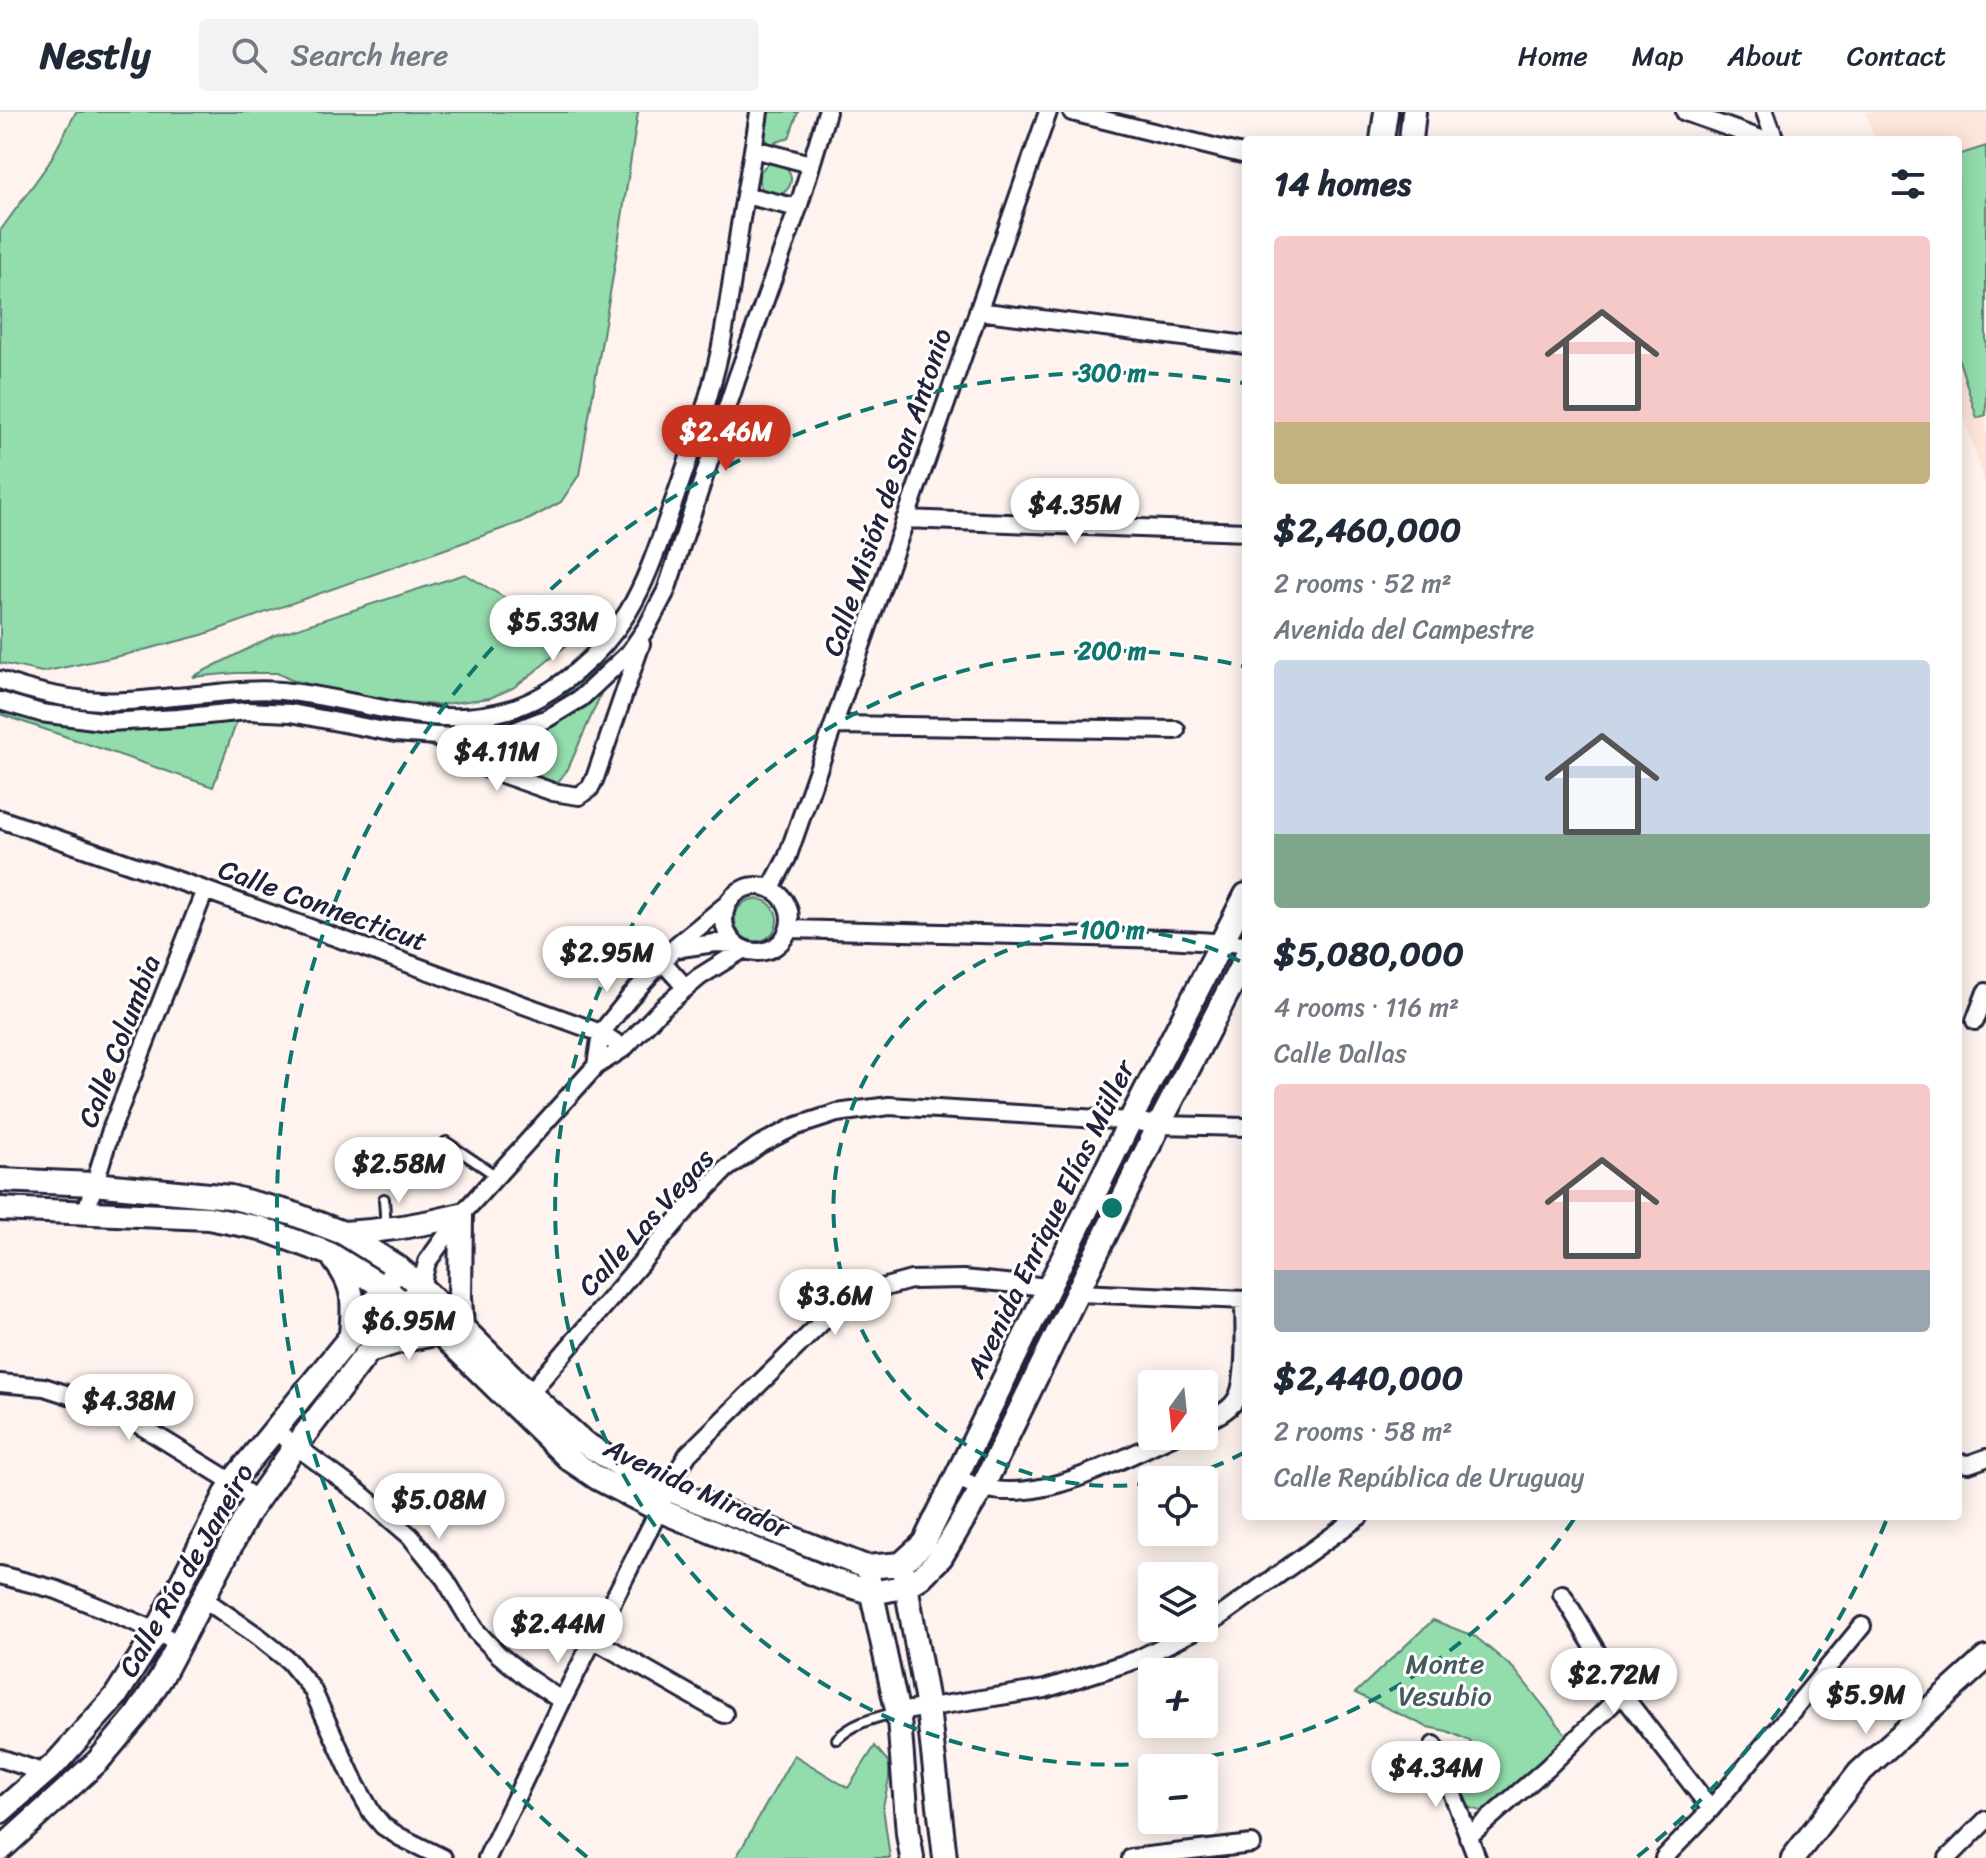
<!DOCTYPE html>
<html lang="en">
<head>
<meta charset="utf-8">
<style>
  :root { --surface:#fff; --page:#f2f2f3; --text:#1f2937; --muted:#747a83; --line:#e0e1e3; --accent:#c8321e }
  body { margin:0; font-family:Sriracha,sans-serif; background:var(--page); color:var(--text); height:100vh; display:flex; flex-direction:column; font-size:30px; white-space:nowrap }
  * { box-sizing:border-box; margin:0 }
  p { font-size:26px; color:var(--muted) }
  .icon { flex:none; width:44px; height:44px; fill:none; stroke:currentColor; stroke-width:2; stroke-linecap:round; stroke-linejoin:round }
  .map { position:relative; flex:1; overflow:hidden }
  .drawer { position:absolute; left:1242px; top:24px; width:720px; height:1384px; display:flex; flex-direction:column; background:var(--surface); border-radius:8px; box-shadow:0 4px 20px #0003 }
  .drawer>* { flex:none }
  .needle { width:52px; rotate:195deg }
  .fabs { position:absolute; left:1138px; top:1258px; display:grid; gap:16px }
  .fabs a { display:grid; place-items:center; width:80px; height:80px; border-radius:8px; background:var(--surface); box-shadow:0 4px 20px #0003; font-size:40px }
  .price { position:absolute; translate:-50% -68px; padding:0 18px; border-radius:28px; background:#fff; color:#222; font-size:26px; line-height:52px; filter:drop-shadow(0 2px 4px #0008) }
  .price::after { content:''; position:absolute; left:50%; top:48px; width:24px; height:18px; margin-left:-12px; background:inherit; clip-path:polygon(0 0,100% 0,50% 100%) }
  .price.current { background:var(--accent); color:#fff }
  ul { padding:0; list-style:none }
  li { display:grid; align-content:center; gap:16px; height:424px; padding:0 32px }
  li span { display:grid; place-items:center; height:248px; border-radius:8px; color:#555 }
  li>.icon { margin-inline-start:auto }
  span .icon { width:144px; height:144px; fill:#fffc; stroke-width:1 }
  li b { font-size:34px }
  h2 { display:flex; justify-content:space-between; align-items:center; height:96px; padding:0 32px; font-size:34px }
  header { display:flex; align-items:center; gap:48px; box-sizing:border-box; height:112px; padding:0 40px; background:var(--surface); border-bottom:2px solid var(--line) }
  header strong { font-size:38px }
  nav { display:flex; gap:44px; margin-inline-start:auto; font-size:28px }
  .search { width:560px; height:72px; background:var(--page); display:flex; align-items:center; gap:20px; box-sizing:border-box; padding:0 28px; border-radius:8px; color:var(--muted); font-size:30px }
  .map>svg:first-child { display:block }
  .built { fill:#fde5da }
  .green { fill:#93dcac; stroke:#5a7f74; stroke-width:2 }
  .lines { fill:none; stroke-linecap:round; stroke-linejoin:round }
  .service-casing { stroke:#22223b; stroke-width:14 }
  .minor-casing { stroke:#22223b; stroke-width:22 }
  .secondary-casing { stroke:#22223b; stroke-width:28 }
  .service { stroke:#fff; stroke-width:8 }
  .minor { stroke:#fff; stroke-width:16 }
  .secondary { stroke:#fff; stroke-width:22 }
  .ring { fill:none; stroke:#0f766e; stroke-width:4; stroke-dasharray:14 10 }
  .labels { text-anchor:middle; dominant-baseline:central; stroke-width:6; stroke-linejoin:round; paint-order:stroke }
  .street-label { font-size:28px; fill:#22223b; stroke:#fff }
  .park-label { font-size:28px; fill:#445a5d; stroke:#fff }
  .centre { fill:#0f766e; stroke:#fff; stroke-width:4 }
  .ring-label { font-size:24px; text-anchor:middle; font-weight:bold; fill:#0f766e; stroke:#fff; stroke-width:6; stroke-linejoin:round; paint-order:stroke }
</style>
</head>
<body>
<header>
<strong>Nestly</strong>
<div class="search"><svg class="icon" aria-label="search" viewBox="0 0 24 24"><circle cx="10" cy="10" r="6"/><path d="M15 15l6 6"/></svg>Search here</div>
<nav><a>Home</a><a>Map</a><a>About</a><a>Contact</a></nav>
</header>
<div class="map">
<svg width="1986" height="1746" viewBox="0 0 1986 1746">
  <rect width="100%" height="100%" fill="#fef3ee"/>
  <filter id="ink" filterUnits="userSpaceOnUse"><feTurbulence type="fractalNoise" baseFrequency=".0125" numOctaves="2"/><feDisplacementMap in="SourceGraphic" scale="16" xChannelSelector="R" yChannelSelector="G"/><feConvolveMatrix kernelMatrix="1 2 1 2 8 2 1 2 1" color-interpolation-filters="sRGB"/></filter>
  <g filter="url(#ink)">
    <path class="built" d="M1866,0H1986V374L1958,287V28H1875Z"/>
    <path class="green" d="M76,0H638L614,158L579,363L561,390L530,407L202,523L124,543L42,560L0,551V119L49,51Z
      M761,0H798L789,26L770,32L759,17Z
      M1986,34V303L1977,306L1958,245V43Z
      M759 67a16 16 0 1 1 32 0a16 16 0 1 1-32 0Z
      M465,462L574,527L533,561L513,576L490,586L437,593L380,588L291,568L277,561H236L192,565L273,524Z
      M621,536L568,657L554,675L475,655L419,629H446L523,610L550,595Z
      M4,589L85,605L241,598L213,675L0,602Z
      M735 808a21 21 0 1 1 42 0a21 21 0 1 1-42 0Z
      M1433,1508L1476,1525L1514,1557L1568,1625L1494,1695L1481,1699L1470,1696L1460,1675L1476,1655L1470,1629L1447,1619L1427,1615L1355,1581Z
      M875,1634L889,1651V1667L883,1695L890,1746H736L794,1643L848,1676Z"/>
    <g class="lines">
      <g class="service-casing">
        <path id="service" d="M446,1030L495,1063
          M384,1087L386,1117
          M837,1627C854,1610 875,1606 897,1600"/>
      </g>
      <g class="minor-casing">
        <path id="minor" d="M1072,0L1246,43
          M1685,0L1764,28
          M1765,0L1775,28
          M754,37L810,52
          M745,83L798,96
          M978,199L1246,233
          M905,407L1246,420
          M0,568C32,580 66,587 100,589C124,591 149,587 173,585C209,583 245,576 281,579C356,585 432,620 508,598C556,584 601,543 628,500C648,467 661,425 674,389C691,340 709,289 720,239C729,195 734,151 741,107C747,71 754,36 759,0
          M0,589L41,601L109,610L178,606L247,599L291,601L395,621L479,627L512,620L548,606L581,586L629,541L647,515L666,479L737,266L798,96L827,0
          M834,613L1176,618
          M437,625L471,651L553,680L579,684L590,676L595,666L641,532
          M0,707L205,778L601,921L624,936
          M724 807a33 33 0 1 1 66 0a33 33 0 1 1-66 0Z
          M771,776L787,746L1048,0
          M790,817L1166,827L1246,832
          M674,837L715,831L735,832
          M662,849L686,876
          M1975,909L1986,880
          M596,954L601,921L630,885L678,832L727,792
          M86,1099L111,1018L205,778
          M421,1175L427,1150L461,1103L596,954L624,936L662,896L699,865L744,837
          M1078,1181L1246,1188
          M0,1271L44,1275L115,1298L232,1370L257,1388
          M523,1289L688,1096L726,1057L759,1033L794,1015L837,1001L889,994L1130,1009L1159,1013L1246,1015
          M1204,1310C1215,1305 1228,1299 1235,1289C1248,1273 1244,1211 1244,1188
          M274,1318L361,1382L410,1424L445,1467L477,1520L498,1542L525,1564L562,1589
          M1958,1351L1969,1352L1986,1346
          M957,1366C964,1369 972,1373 980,1375C1041,1393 1118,1348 1173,1324
          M0,1463L57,1478L157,1519L179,1533
          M1562,1482L1622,1582L1711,1697
          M204,1487L259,1525L289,1549L312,1577L356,1673L372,1701L383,1714L400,1725L443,1746
          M1204,1514L1219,1505L1360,1404
          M593,1527L724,1602
          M898,1600L1045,1577L1136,1548L1200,1516
          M1434,1633L1477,1746
          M0,1646L45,1661
          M1468,1725L1548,1655L1622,1582
          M487,1746L562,1589L659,1398L667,1377L688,1342L822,1210L847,1190L874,1178L911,1168L963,1167L1049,1175
          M1131,1746L1252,1732
          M1664,1746L1711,1697L1862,1514
          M1948,1746L1986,1708"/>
      </g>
      <g class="secondary-casing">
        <path id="secondary" d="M1382,28L1386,0
          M1411,28L1414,0
          M0,1068L93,1072L230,1085L291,1101L343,1121L399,1156L421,1175L530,1282L583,1330L626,1357L667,1377L866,1455L901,1452
          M0,1097L208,1106L260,1116L330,1142L383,1175L440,1221L569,1347L597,1366L659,1398L822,1465L873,1481L907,1474L921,1465L941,1445L982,1376L1159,1013L1246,845
          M343,1121C384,1119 422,1113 461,1103L460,1186L462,1214
          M335,1149C355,1174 354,1191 351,1222
          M369,1239L404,1228L440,1221
          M901,1452L924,1431L1130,1009L1246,783
          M904,1462L928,1596L945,1746
          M869,1468L899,1607L908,1721L912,1746
          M0,1700L56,1651L115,1585L157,1519L232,1370L351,1224L393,1163
          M0,1738L98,1649L136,1604L161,1566L248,1401L295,1335L368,1240L415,1182
          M1793,1746L1859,1661L1986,1546"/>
      </g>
      <use href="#service" class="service"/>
      <use href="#minor" class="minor"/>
      <use href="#secondary" class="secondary"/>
    </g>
  </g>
  <g class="ring">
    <path d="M1245 1340A278 278 0 0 1 1170 1368M1151 1371A278 278 0 1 1 1245 852"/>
    <path d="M1574 1407A557 557 0 1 1 1242 554"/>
    <path d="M1886 1409A835 835 0 0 1 1637 1745M587 1745A835 835 0 0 1 1243 271"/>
  </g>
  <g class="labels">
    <g class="street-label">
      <text transform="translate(887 380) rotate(-71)">Calle Misión de San Antonio</text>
      <text transform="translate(323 793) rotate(20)">Calle Connecticut</text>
      <text transform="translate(119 929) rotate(-69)">Calle Columbia</text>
      <text transform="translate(1050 1107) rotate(-64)">Avenida Enrique Elías Müller</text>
      <text transform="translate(646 1110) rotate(-48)">Calle Las Vegas</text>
      <text transform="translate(697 1376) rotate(25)">Avenida Mirador</text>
      <text transform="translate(186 1458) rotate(-60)">Calle Río de Janeiro</text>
    </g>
    <g class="park-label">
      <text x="1445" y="1551">Monte<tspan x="1445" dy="32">Vesubio</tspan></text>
    </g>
  </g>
  <circle cx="1112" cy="1096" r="12" class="centre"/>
  <g class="ring-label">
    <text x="1112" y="269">300 m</text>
    <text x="1112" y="547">200 m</text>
    <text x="1112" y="826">100 m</text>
  </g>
</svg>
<div class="fabs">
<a><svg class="needle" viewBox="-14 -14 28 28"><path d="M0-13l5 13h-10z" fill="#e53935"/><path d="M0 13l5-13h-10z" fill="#747a83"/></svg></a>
<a><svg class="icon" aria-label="locate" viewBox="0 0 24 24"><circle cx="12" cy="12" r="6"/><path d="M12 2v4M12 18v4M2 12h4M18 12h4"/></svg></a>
<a><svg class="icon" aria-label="layers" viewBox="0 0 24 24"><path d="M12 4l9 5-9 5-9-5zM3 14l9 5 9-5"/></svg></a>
<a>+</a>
<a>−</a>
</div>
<b class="price current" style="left:726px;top:361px">$2.46M</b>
<b class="price" style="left:1075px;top:434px">$4.35M</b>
<b class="price" style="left:553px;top:551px">$5.33M</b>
<b class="price" style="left:497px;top:681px">$4.11M</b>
<b class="price" style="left:607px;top:882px">$2.95M</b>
<b class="price" style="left:399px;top:1093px">$2.58M</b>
<b class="price" style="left:835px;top:1225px">$3.6M</b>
<b class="price" style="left:409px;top:1250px">$6.95M</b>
<b class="price" style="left:129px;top:1330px">$4.38M</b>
<b class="price" style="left:439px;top:1429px">$5.08M</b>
<b class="price" style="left:558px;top:1553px">$2.44M</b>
<b class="price" style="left:1614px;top:1604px">$2.72M</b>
<b class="price" style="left:1866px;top:1624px">$5.9M</b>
<b class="price" style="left:1436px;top:1697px">$4.34M</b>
<section class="drawer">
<h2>14 homes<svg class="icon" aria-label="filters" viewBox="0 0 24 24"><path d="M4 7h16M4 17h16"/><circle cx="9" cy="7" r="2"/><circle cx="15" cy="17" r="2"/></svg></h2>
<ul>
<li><span style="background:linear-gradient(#f6c9c9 75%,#c2b280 0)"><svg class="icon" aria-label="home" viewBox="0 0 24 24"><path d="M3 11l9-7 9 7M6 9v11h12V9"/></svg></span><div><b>$2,460,000</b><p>2 rooms · 52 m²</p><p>Avenida del Campestre</p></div></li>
<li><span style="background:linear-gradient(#c9d6e8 70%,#7fa58c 0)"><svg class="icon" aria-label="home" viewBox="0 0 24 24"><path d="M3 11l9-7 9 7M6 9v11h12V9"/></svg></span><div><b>$5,080,000</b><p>4 rooms · 116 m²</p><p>Calle Dallas</p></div></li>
<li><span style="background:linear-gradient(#f6c9c9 75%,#9aa5b1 0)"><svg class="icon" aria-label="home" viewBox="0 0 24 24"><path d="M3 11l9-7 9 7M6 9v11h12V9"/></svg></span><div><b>$2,440,000</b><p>2 rooms · 58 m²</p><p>Calle República de Uruguay</p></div></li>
</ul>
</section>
</div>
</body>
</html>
